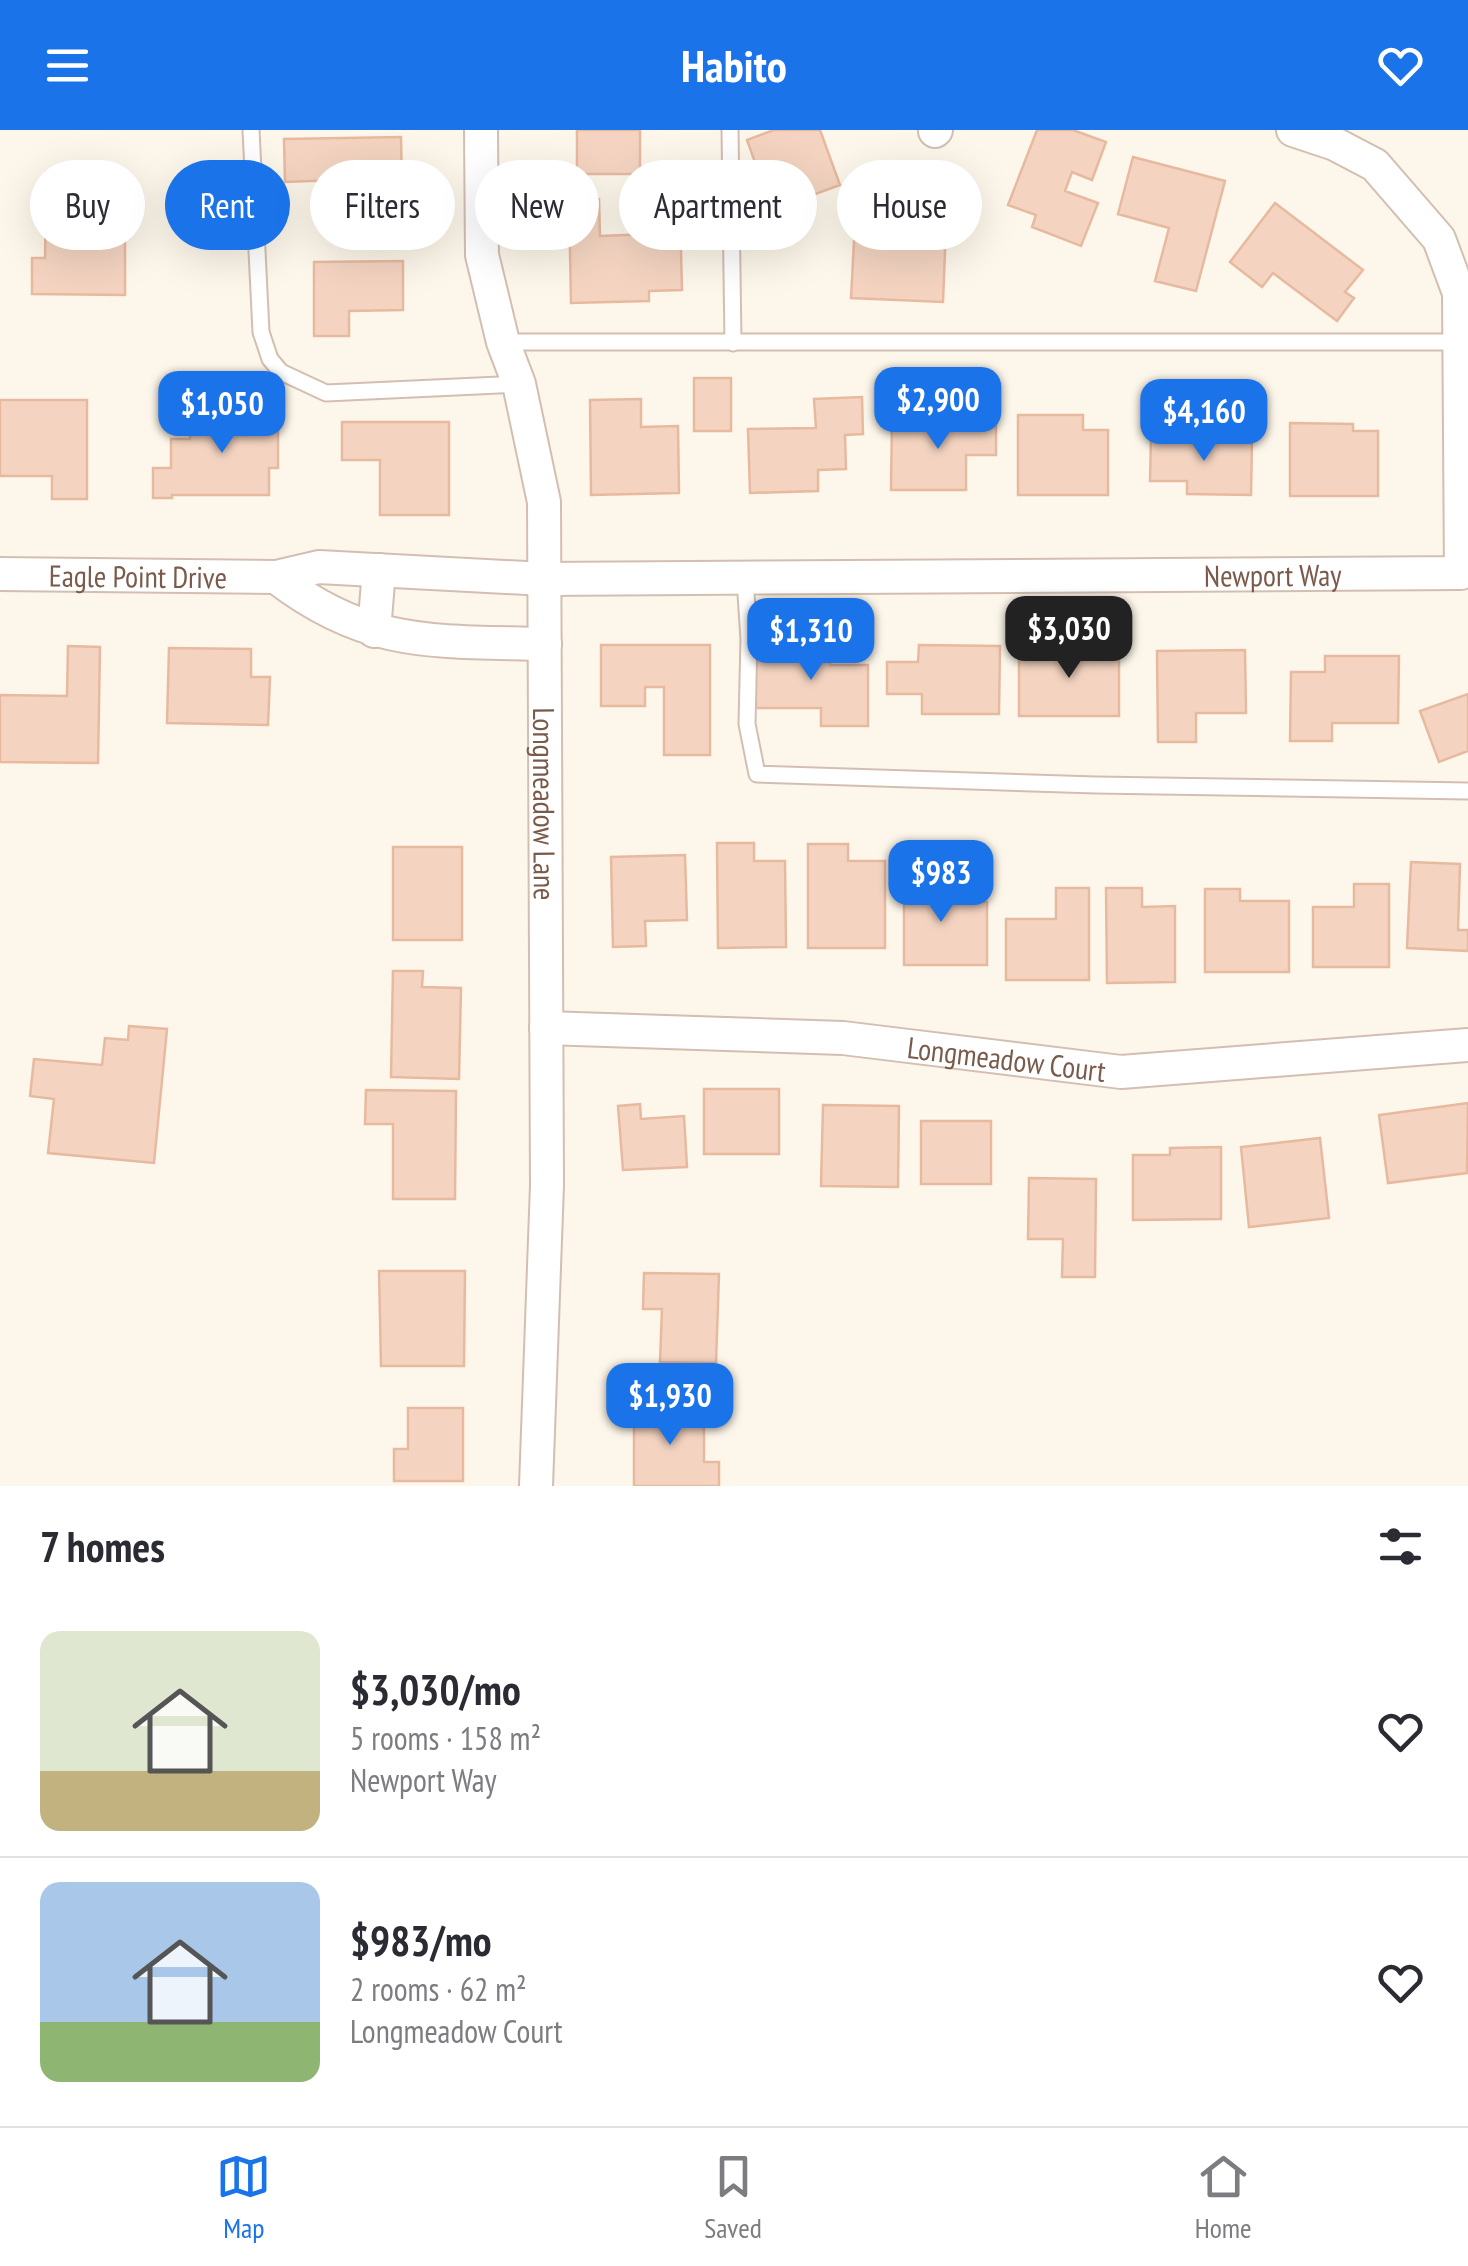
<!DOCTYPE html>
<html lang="en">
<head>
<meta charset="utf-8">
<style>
  :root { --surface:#fff; --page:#f7f7f7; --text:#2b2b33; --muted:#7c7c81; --line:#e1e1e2; --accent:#1a73e8 }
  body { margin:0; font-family:"PT Sans Narrow",sans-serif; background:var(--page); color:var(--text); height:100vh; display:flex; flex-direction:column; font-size:38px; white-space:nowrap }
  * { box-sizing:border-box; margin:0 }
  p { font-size:32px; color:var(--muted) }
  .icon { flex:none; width:55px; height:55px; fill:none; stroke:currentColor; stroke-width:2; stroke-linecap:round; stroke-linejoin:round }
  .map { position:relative; height:1356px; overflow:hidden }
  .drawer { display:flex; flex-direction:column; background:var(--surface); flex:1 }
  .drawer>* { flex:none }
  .hud { position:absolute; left:30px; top:30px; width:1410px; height:90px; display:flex; gap:20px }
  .price { position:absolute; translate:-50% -85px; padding:0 22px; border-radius:20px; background:var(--accent); color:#fff; font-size:32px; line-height:65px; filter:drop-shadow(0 2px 5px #0008) }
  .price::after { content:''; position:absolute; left:50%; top:60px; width:30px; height:22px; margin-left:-15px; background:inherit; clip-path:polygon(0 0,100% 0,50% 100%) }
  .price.selected { background:#222; color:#fff }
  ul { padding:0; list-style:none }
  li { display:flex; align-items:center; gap:30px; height:250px; padding:0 40px }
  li+li { border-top:2px solid var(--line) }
  li span { display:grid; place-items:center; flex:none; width:280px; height:200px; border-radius:20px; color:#555 }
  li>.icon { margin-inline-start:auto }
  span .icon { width:120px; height:120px; fill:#fffc; stroke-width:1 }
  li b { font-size:42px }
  h2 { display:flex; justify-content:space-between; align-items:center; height:120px; padding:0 40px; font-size:42px }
  .pill { padding:0 35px; border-radius:45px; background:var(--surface); box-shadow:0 10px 40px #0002; font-size:35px; line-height:90px }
  .pill.selected { background:var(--accent); color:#fff }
  header { display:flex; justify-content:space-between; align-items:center; height:130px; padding:0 40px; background:var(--accent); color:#fff; font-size:45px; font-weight:800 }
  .tab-bar { display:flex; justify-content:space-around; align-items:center; height:140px; border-top:2px solid var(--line); background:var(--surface); font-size:28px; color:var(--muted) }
  .tab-bar a { display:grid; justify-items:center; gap:5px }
  .tab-bar .selected { color:var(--accent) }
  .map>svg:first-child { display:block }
  .building { fill:#f4d4c1; stroke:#e7baa0; stroke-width:2.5 }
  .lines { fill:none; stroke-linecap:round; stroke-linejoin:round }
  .lane-casing { stroke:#d3bfb1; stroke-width:19 }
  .street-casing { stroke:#d3bfb1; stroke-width:36 }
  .lane { stroke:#fff; stroke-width:15 }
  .street { stroke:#fff; stroke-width:32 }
  .labels { text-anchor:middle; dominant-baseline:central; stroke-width:10; stroke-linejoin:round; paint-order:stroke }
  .street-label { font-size:30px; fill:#7a5b4b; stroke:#fff9f1 }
</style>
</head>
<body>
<header><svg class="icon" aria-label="menu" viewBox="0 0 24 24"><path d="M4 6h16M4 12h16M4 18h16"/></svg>Habito<svg class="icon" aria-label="heart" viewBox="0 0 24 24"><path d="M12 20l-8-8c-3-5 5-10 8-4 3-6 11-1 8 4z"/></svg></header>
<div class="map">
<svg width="1468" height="1356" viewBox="0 0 1468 1356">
  <rect width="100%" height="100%" fill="#fdf6ea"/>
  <path class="building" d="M577,0H640V44H577Z
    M774,0H820L840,55L772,80L747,10Z
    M1037,0H1073L1106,12L1092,50L1072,42L1065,61L1098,73L1081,116L1032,97L1036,85L1008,75Z
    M401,7L403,107L340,108L339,50L285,52L284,9Z
    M1133,27L1225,51L1196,161L1155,151L1169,98L1118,84Z
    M46,66L102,67L101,88L125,89V165L32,164V128H45Z
    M599,69L600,106L650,104V84L680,83L682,160L649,161V171L571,173L569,70Z
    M1275,73L1363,140L1345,162L1354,168L1337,191L1273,143L1262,157L1230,132Z
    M855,93L946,97L943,172L851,168Z
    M403,131V180L349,181V206H314V132Z
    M694,248H731V301H694Z
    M862,267L863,304L845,305L846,339L818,340V361L750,363L748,299L816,298L814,269Z
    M641,269V297L678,296L679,363L591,365L590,270Z
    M0,270H87V369H52V346H0Z
    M247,274H278V338H269V365H172V368H153V338H171V309H190V282H233V305H247Z
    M1018,285H1083V300H1108V365H1018Z
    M892,289H996V325H966V360H891Z
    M342,292H449V385H380V330H342Z
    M1290,293L1353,294V301H1378V366H1290Z
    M1151,307L1252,309L1251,365L1187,364V351H1150Z
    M755,514H829L830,535H868V596H821V578H756Z
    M601,515H710V625H664V557H645V576H601Z
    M919,515L1000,516L999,584H922V564H887V532H918Z
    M68,516L100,517L98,633L0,632V565L67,566Z
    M1019,516H1119V586H1019Z
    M169,518L251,519V547H270L268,595L167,593Z
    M1245,520L1246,583H1196V612H1158L1157,521Z
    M1325,526H1399L1398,593H1332V611H1290L1291,542H1325Z
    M1468,564V621L1439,632L1420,581Z
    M717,713H754V731H785L786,817L718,818Z
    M808,714H848V731H885V818H808Z
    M393,717H462V810H393Z
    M685,725L687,790L645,791L646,816L613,817L611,727Z
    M1411,732L1460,734L1458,800H1468V821L1407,818Z
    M904,739H940V772H987V835H904Z
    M1354,754H1389V837H1313V777H1354Z
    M1056,758H1089V850H1006V789H1056Z
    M1106,758H1142V777L1175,776V852L1107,853Z
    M1205,759H1240V771H1289V842H1205Z
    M393,841H423L422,857L461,858L459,949L391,947Z
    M129,896L167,899L154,1033L48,1023L54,969L30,966L34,929L102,935L105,908L128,910Z
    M704,959H779V1024H704Z
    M366,960L456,961L455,1069H393V994H365Z
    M1468,973L1467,1043L1388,1053L1379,985Z
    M640,974L641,989L684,986L687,1037L623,1040L618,976Z
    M823,975L899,976L898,1057L821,1056Z
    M921,991H991V1054H921Z
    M1320,1008L1329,1088L1249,1097L1241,1017Z
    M1221,1017V1089L1133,1090V1025H1170V1018Z
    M1029,1048L1096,1049L1095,1147H1062L1063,1109H1028Z
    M379,1141H465L464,1236H381Z
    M644,1143L719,1144L716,1233L660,1232L662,1179H643Z
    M634,1270H675V1289H704V1332H719V1356H634Z
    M408,1278H463V1351H394V1319H408Z"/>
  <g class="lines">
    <g class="lane-casing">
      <path id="lane" d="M251,0L261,202L270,229L281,242L326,263L519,254
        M730,0L733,213
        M503,212H1460
        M745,449L749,509L747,594L757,644L1096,655L1468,661"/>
    </g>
    <g class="street-casing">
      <g id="street">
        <path id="s1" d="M481,0L482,125L503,212L519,254L544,372L547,1055L536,1356"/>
        <path d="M935,1L936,0"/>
        <path id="s2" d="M0,444L276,447"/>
        <path d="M374,501L379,440"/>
        <path id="s3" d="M545,514C435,511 368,518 276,447L319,437L544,449L1461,443L1459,163L1439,109L1375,35L1335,14L1293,0"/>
        <path id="s4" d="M546,898L843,908L1121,942L1468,915"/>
      </g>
    </g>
    <use href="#lane" class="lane"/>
    <use href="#street" class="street"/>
  </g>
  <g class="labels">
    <g class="street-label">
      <text stroke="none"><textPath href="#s3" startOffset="1282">Newport Way</textPath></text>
      <text stroke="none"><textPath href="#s2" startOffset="138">Eagle Point Drive</textPath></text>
      <text stroke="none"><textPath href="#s1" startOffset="682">Longmeadow Lane</textPath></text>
      <text stroke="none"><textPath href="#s4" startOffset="462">Longmeadow Court</textPath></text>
    </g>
  </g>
</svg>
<b class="price" style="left:938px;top:322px">$2,900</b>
<b class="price" style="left:222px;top:326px">$1,050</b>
<b class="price" style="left:1204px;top:334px">$4,160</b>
<b class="price selected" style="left:1069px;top:551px">$3,030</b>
<b class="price" style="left:811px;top:553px">$1,310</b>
<b class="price" style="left:941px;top:795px">$983</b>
<b class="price" style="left:670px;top:1318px">$1,930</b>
<div class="hud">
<a class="pill">Buy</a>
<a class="pill selected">Rent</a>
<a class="pill">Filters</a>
<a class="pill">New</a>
<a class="pill">Apartment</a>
<a class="pill">House</a>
</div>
</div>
<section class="drawer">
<h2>7 homes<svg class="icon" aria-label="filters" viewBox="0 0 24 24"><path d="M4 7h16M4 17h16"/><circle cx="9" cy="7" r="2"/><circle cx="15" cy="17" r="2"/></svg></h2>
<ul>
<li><span style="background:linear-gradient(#dfe7d0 70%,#c2b280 0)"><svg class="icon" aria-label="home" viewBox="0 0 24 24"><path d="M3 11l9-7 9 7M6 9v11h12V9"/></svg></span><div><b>$3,030/mo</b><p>5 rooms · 158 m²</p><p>Newport Way</p></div><svg class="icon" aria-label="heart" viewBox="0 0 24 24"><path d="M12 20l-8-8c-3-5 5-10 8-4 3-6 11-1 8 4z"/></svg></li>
<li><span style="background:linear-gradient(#a9c7e8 70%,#8fb573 0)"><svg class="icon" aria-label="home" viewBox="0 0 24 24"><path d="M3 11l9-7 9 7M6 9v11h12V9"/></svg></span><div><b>$983/mo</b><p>2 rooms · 62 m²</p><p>Longmeadow Court</p></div><svg class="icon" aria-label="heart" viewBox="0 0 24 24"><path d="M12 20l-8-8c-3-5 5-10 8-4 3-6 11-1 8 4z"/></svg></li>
</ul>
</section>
<nav class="tab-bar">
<a class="selected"><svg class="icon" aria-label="map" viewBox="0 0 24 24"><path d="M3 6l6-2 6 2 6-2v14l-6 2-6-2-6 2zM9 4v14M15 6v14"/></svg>Map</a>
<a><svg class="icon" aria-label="saved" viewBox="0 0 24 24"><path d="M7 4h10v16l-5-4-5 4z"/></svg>Saved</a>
<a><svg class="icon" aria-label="home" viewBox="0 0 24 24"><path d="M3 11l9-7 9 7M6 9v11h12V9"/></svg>Home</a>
</nav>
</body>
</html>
